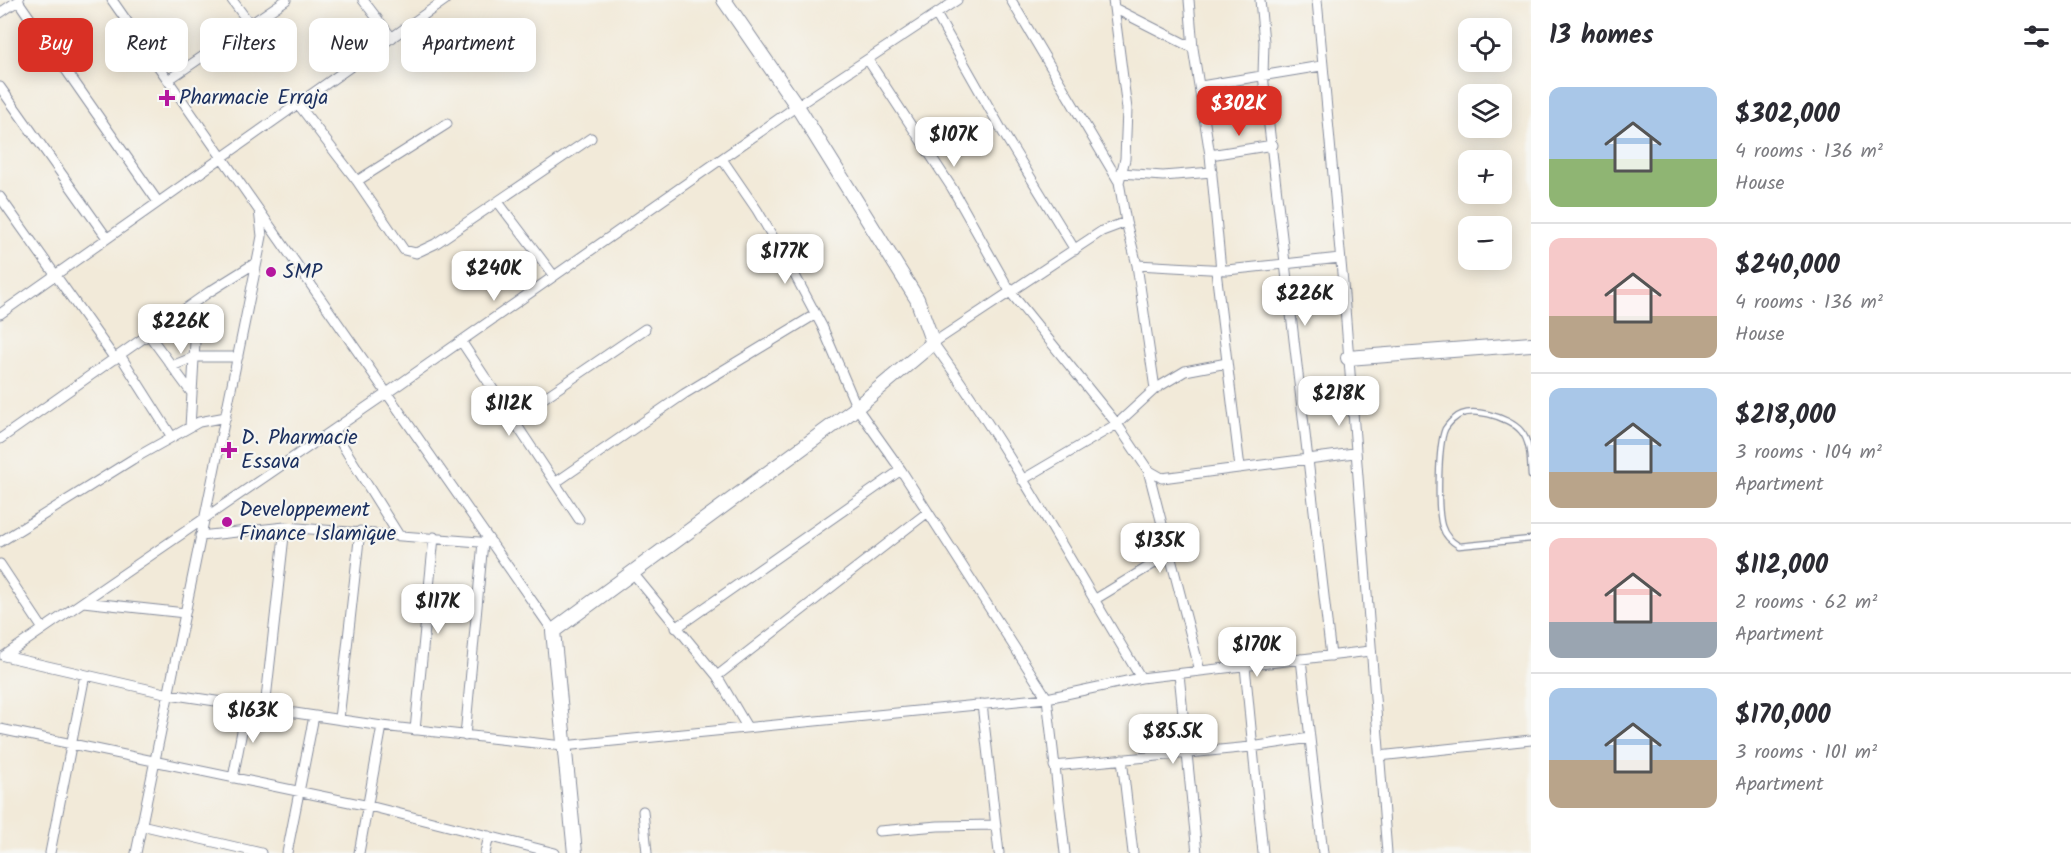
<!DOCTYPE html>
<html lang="en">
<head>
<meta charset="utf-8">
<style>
  :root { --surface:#fff; --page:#f2f2f3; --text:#2b2b33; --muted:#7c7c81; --line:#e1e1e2; --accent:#d93025 }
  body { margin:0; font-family:Kalam,sans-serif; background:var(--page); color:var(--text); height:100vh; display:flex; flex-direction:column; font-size:22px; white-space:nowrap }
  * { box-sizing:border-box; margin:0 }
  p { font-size:20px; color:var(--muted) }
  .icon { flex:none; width:33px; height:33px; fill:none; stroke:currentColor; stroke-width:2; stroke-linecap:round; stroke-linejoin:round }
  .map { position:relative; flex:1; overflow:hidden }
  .drawer { display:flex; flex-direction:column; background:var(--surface); width:540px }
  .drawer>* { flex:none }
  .top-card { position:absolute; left:18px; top:18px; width:570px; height:54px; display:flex; gap:12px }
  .buttons { position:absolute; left:1458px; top:18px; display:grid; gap:12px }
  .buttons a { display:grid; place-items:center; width:54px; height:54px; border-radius:12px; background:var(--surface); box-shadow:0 3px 15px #0003; font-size:30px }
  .price { position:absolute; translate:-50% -51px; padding:0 14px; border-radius:12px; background:#fff; color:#222; font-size:20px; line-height:39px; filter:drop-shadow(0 2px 3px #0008) }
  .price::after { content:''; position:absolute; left:50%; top:36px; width:18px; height:14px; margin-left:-9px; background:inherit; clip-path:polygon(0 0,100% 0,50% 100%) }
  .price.on { background:var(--accent); color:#fff }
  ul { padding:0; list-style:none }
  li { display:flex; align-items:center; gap:18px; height:150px; padding:0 18px }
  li+li { border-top:2px solid var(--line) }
  li span { display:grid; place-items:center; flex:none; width:168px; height:120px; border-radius:12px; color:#555 }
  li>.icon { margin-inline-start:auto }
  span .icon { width:72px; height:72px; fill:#fffc; stroke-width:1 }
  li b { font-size:26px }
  h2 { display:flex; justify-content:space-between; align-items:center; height:72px; padding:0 18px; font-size:26px }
  .tag { padding:0 21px; border-radius:12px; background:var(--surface); box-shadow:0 3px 15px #0003; font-size:21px; line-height:54px }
  .tag.on { background:var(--accent); color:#fff }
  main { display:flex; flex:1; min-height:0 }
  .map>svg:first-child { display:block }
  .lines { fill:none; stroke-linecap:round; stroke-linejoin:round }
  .lane-casing { stroke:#868c9c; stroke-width:7 }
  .street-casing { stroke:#868c9c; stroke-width:11 }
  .secondary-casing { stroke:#868c9c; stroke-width:16 }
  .lane { stroke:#fff; stroke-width:4.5 }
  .street { stroke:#fff; stroke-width:9 }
  .secondary { stroke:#fff; stroke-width:14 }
  .poi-dot { fill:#b5179e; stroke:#f6f6f2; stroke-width:2 }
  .labels { text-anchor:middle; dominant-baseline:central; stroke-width:4.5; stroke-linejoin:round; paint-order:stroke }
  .poi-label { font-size:21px; fill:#1b2f5e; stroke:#f6f6f2; text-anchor:start }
</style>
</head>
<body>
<main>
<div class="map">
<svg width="1531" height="853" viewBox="0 0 1531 853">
  <rect width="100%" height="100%" fill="#f6f6f2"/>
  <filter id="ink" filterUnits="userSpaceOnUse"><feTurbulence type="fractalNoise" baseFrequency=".0167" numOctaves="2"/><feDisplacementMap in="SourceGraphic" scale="12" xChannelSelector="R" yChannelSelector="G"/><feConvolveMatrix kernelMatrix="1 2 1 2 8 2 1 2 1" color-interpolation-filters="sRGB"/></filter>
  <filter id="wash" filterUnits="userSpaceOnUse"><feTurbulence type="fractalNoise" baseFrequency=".008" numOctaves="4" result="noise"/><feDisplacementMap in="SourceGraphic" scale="24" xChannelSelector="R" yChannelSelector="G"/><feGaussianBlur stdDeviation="1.35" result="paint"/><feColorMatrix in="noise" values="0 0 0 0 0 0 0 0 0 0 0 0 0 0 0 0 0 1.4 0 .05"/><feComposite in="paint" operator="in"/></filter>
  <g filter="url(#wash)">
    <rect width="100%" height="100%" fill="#f2ead9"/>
  </g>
  <g filter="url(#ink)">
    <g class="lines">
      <g class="lane-casing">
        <path id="lane" d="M1531,476C1530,462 1531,442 1521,431C1509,417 1468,404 1454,419C1451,421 1447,426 1445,429C1438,445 1437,509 1442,526C1445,536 1451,541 1459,546L1531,539"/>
      </g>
      <g class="street-casing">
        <path id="street" d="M112,0L553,631
          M232,0L250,24
          M363,0L392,38
          M1011,0L1119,182
          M1113,0L1127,109L1125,159L1119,182L1126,222
          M1189,0L1193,48L1210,155L1221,270
          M1260,0L1264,42L1263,75L1331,656
          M1317,0L1344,295L1387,853
          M18,1L158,202
          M1116,9L1193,48
          M0,13L19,0
          M936,14L1004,134L1075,250
          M868,60L952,188L1011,293L1117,424L1155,389L1185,371L1227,363
          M168,80L286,0
          M1201,86L1321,66
          M0,87L107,238
          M298,104L357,181L404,250L416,253L435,244L591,138
          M1210,155L1273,145
          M722,159L757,210L790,266L822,326L857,408L901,470L1047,698L563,746L382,726L169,694L4,656L387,393L797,106L957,0
          M1121,173L1163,176L1212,172
          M357,181L447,124
          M0,197L115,359
          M498,202L554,276
          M1137,265L1155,389
          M1216,271L1240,468
          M0,314L445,0
          M149,335L191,392
          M461,341L579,519
          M120,355L172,437
          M172,366L194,357H238
          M513,419L645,329
          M190,427L195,342L192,304
          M333,430L398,534
          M0,439L209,292L257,262
          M1148,470L1200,671
          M1022,480L1117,424L1148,470L1162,478L1354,453
          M555,483L684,394L816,314
          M200,536L285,527L492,543
          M0,542L133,459L190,427L199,422L226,417
          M0,564L43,629
          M632,572L717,676
          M1094,600L1168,555
          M83,602L185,613
          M676,628L901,470
          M1301,659L1323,853
          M1245,666L1263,853
          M1179,674L1197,853
          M1141,678C1073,566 1010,449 933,343L1102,231L1126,222L1137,265L1227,270L1340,258
          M982,704L999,853
          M265,708L285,527
          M339,719L360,531
          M747,727L717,676L928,512
          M0,729L369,806L555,853
          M415,730L434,537
          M465,736L483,542
          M1379,756L1531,740
          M1122,759L1133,853
          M1054,766L1251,747L1310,738
          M233,778L247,705
          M643,811L647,853
          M141,825L261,853
          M879,831L938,826L995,825
          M50,853L85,675
          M136,853L259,252L262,236L259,210
          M287,853L314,716
          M359,853L382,726
          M485,853L489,836
          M1065,853L1047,698L1141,678L1370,651"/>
      </g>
      <g class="secondary-casing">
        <path id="secondary" d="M1348,358L1531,344
          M575,853L553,631L851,412L933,343L917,299L797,106L724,0"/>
      </g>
      <use href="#lane" class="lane"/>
      <use href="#street" class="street"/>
      <use href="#secondary" class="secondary"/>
    </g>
  </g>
  <g class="poi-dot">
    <path d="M164 89h6v6h6v6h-6v6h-6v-6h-6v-6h6z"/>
    <circle cx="271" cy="272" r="6"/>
    <path d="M226 441h6v6h6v6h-6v6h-6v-6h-6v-6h6z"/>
    <circle cx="227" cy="522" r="6"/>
  </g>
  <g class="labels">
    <g class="poi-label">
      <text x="179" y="98">Pharmacie Erraja</text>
      <text x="283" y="272">SMP</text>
      <text x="241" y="438">D. Pharmacie<tspan x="241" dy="24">Essava</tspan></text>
      <text x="239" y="510">Developpement<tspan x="239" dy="24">Finance Islamique</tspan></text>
    </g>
  </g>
</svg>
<div class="buttons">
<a><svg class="icon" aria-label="locate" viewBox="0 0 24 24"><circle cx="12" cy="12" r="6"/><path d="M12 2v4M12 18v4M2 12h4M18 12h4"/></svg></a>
<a><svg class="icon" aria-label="layers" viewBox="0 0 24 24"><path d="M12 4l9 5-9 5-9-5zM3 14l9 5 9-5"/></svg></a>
<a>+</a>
<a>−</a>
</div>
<b class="price on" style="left:1239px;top:137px">$302K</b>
<b class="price" style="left:954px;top:168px">$107K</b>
<b class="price" style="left:785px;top:285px">$177K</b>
<b class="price" style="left:494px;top:302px">$240K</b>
<b class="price" style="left:1305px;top:327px">$226K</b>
<b class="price" style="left:181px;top:355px">$226K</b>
<b class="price" style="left:1339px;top:427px">$218K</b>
<b class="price" style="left:509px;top:437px">$112K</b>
<b class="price" style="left:1160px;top:574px">$135K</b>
<b class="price" style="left:438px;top:635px">$117K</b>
<b class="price" style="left:1257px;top:678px">$170K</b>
<b class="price" style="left:253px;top:744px">$163K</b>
<b class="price" style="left:1173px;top:765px">$85.5K</b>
<div class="top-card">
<a class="tag on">Buy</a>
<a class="tag">Rent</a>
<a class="tag">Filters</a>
<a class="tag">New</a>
<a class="tag">Apartment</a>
</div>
</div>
<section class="drawer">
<h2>13 homes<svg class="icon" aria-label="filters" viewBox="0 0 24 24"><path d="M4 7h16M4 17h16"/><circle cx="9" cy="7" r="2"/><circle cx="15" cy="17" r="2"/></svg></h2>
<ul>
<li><span style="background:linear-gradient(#a9c7e8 60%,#8fb573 0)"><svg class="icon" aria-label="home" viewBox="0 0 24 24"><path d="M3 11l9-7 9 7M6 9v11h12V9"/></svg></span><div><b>$302,000</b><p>4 rooms · 136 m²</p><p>House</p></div></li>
<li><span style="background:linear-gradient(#f6c9c9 65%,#b9a48a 0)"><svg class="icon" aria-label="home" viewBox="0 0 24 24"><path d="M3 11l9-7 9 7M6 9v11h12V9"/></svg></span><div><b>$240,000</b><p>4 rooms · 136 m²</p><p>House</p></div></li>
<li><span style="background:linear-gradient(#a9c7e8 70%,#b9a48a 0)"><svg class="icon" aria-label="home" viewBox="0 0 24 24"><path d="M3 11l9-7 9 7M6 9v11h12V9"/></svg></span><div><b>$218,000</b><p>3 rooms · 104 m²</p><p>Apartment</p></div></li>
<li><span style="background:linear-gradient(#f6c9c9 70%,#9aa5b1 0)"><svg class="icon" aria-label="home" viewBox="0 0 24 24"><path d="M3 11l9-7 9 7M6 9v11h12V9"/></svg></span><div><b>$112,000</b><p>2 rooms · 62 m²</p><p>Apartment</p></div></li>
<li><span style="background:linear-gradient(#a9c7e8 60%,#b9a48a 0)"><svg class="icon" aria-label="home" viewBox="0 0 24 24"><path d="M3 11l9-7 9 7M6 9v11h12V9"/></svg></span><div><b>$170,000</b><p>3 rooms · 101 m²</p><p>Apartment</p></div></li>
</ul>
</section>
</main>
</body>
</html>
